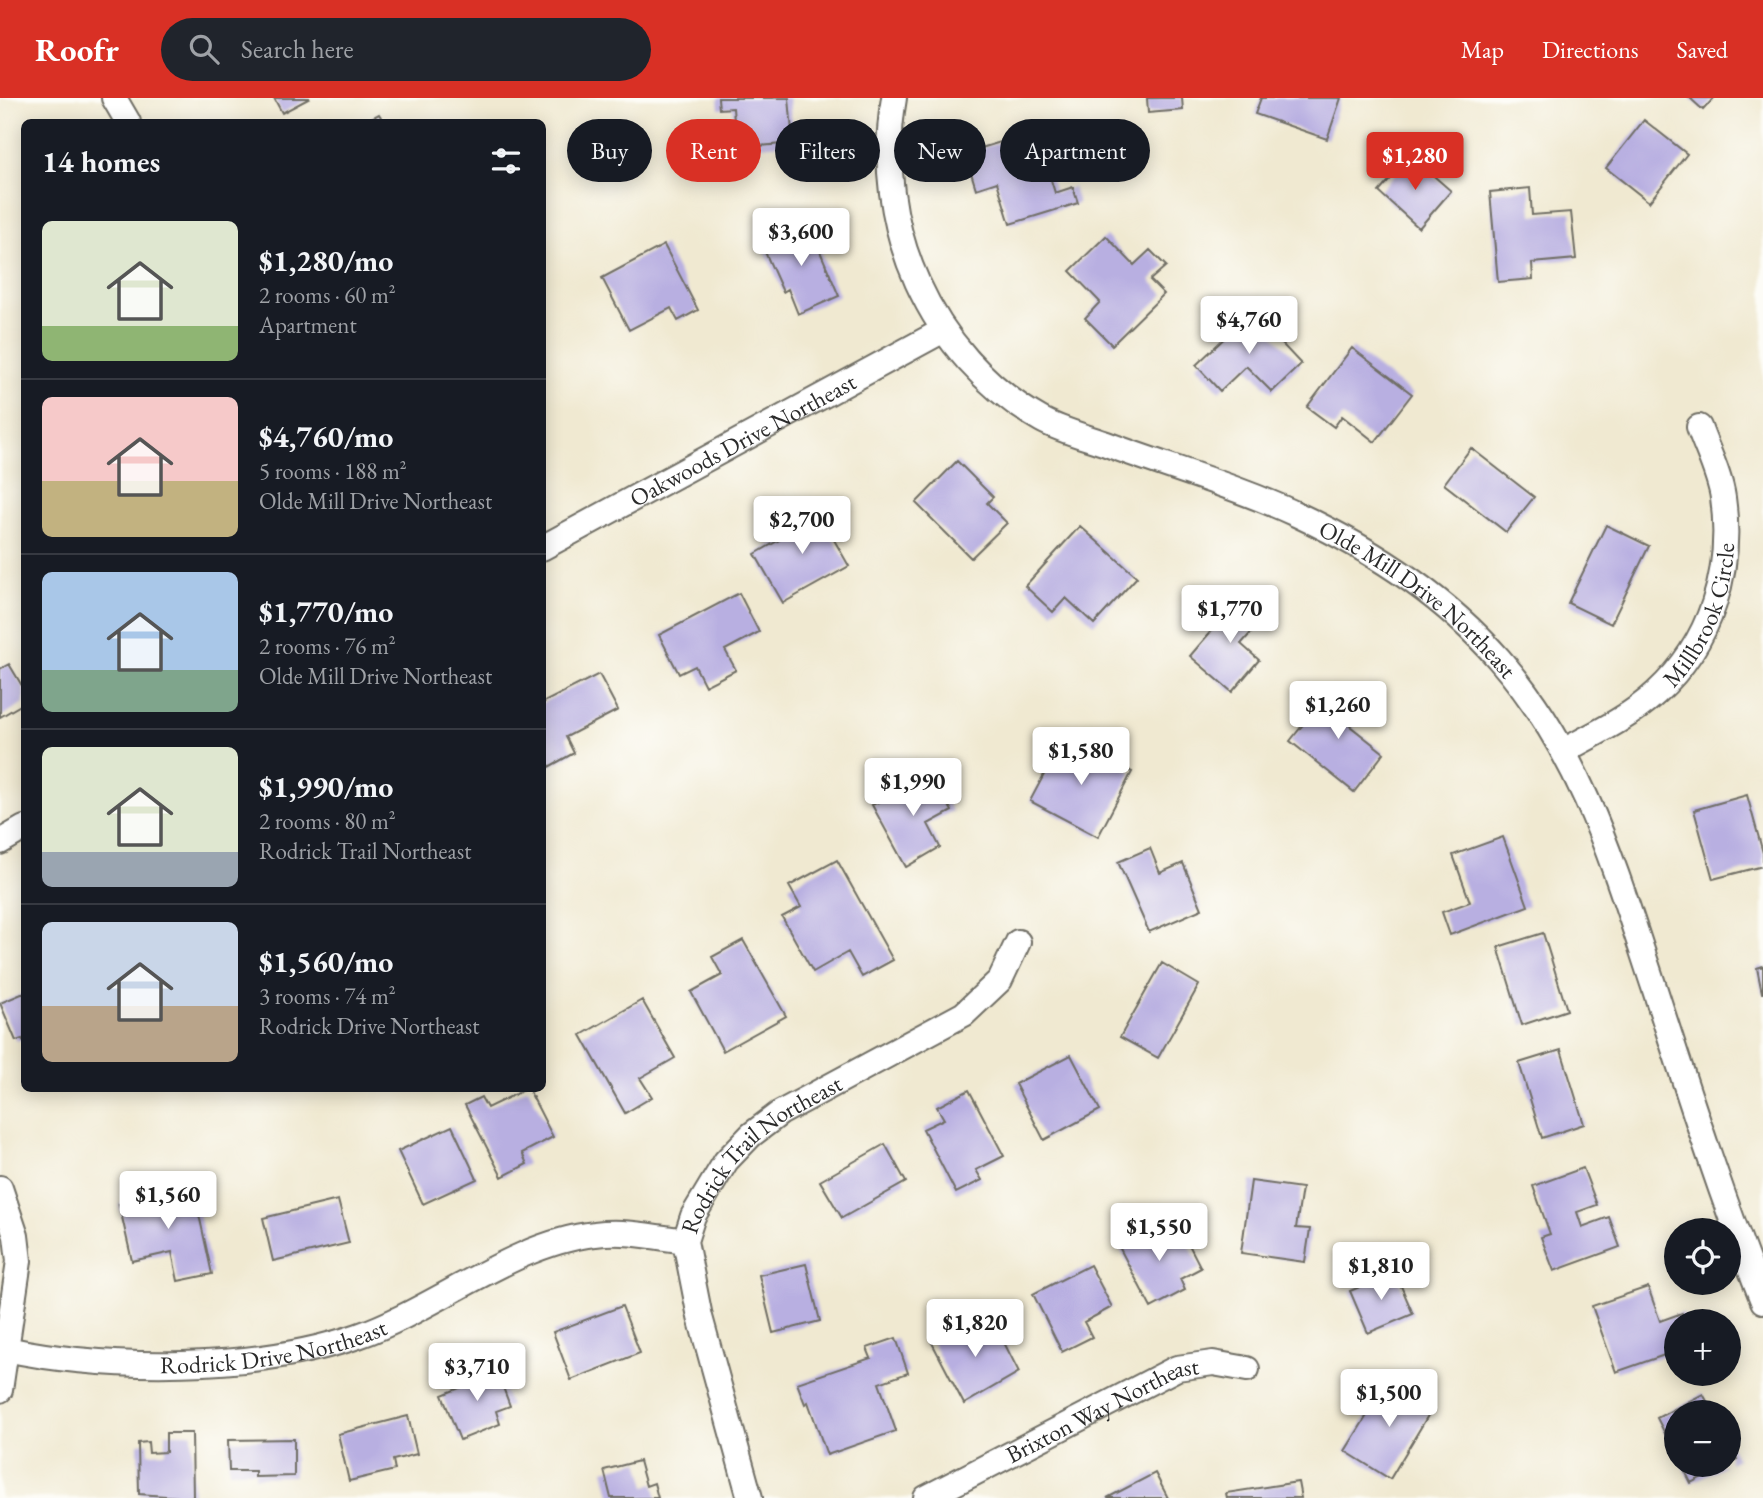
<!DOCTYPE html>
<html lang="en">
<head>
<meta charset="utf-8">
<style>
  :root { --surface:#171b24; --page:#20242c; --text:#f1f3f6; --muted:#9ea1a6; --line:#363941; --accent:#d93025 }
  body { margin:0; font-family:"EB Garamond",serif; background:var(--page); color:var(--text); height:100vh; display:flex; flex-direction:column; font-size:26px; white-space:nowrap }
  * { box-sizing:border-box; margin:0 }
  p { font-size:23px; color:var(--muted) }
  .icon { flex:none; width:38px; height:38px; fill:none; stroke:currentColor; stroke-width:2; stroke-linecap:round; stroke-linejoin:round }
  .map { position:relative; flex:1; overflow:hidden }
  .drawer { position:absolute; left:21px; top:21px; width:525px; height:973px; display:flex; flex-direction:column; background:var(--surface); border-radius:10px; box-shadow:0 4px 18px #0003 }
  .drawer>* { flex:none }
  .guide { position:absolute; left:567px; top:21px; width:665px; height:63px; display:flex; gap:14px }
  .buttons { position:absolute; left:1664px; top:1120px; display:grid; gap:14px }
  .buttons a { display:grid; place-items:center; width:77px; height:77px; border-radius:50%; background:var(--surface); box-shadow:0 4px 18px #0003; font-size:35px }
  .price { position:absolute; translate:-50% -60px; padding:0 16px; border-radius:7px; background:#fff; color:#222; font-size:23px; line-height:46px; filter:drop-shadow(0 2px 4px #0008) }
  .price::after { content:''; position:absolute; left:50%; top:42px; width:21px; height:16px; margin-left:-10px; background:inherit; clip-path:polygon(0 0,100% 0,50% 100%) }
  .price.on { background:var(--accent); color:#fff }
  ul { padding:0; list-style:none }
  li { display:flex; align-items:center; gap:21px; height:175px; padding:0 21px }
  li+li { border-top:2px solid var(--line) }
  li span { display:grid; place-items:center; flex:none; width:196px; height:140px; border-radius:10px; color:#555 }
  li>.icon { margin-inline-start:auto }
  span .icon { width:84px; height:84px; fill:#fffc; stroke-width:1 }
  li b { font-size:30px }
  h2 { display:flex; justify-content:space-between; align-items:center; height:84px; padding:0 21px; font-size:30px }
  .tag { padding:0 24px; border-radius:32px; background:var(--surface); box-shadow:0 4px 18px #0003; font-size:24px; line-height:63px }
  .tag.on { background:var(--accent); color:#fff }
  header { display:flex; align-items:center; gap:42px; box-sizing:border-box; height:98px; padding:0 35px; background:var(--accent); color:#fff }
  header strong { font-size:33px }
  nav { display:flex; gap:38px; margin-inline-start:auto; font-size:24px }
  .search { width:490px; height:63px; background:var(--page); display:flex; align-items:center; gap:18px; box-sizing:border-box; padding:0 24px; border-radius:38px; color:var(--muted); font-size:26px }
  .map>svg:first-child { display:block }
  .building { fill:#b8afe1 }
  .lines { fill:none; stroke-linecap:round; stroke-linejoin:round }
  .minor-casing { stroke:#706e65; stroke-width:28 }
  .minor { stroke:#fff; stroke-width:24 }
  .labels { text-anchor:middle; dominant-baseline:central; stroke-width:5; stroke-linejoin:round; paint-order:stroke }
  .street-label { font-size:24px; fill:#2b2b2b; stroke:#fdfcf7 }
</style>
</head>
<body>
<header>
<strong>Roofr</strong>
<div class="search"><svg class="icon" aria-label="search" viewBox="0 0 24 24"><circle cx="10" cy="10" r="6"/><path d="M15 15l6 6"/></svg>Search here</div>
<nav><a>Map</a><a>Directions</a><a>Saved</a></nav>
</header>
<div class="map">
<svg width="1763" height="1400" viewBox="0 0 1763 1400">
  <rect width="100%" height="100%" fill="#fdfcf7"/>
  <filter id="ink" filterUnits="userSpaceOnUse"><feTurbulence type="fractalNoise" baseFrequency=".0143" numOctaves="2"/><feDisplacementMap in="SourceGraphic" scale="14" xChannelSelector="R" yChannelSelector="G"/><feConvolveMatrix kernelMatrix="1 2 1 2 8 2 1 2 1" color-interpolation-filters="sRGB"/></filter>
  <filter id="wash" filterUnits="userSpaceOnUse"><feTurbulence type="fractalNoise" baseFrequency=".00686" numOctaves="4" result="noise"/><feDisplacementMap in="SourceGraphic" scale="28" xChannelSelector="R" yChannelSelector="G"/><feGaussianBlur stdDeviation="1.57" result="paint"/><feColorMatrix in="noise" values="0 0 0 0 0 0 0 0 0 0 0 0 0 0 0 0 0 1.4 0 .05"/><feComposite in="paint" operator="in"/></filter>
  <g filter="url(#wash)">
    <rect width="100%" height="100%" fill="#f0e9d1"/>
    <g id="blocks">
      <path class="building" d="M274,0H310L282,15Z
        M718,0H789L793,45L736,50L733,10L719,11Z
        M1147,0H1182L1183,12L1148,15Z
        M1261,0H1341L1327,41L1255,16Z
        M1690,0H1714L1703,12Z
        M379,16L384,24H364Z
        M1644,22L1687,56L1649,104L1606,70Z
        M1056,27L1067,67L1048,72L1055,95L1073,89L1078,105L1010,126L997,84L976,91L965,55Z
        M1411,58L1451,93L1419,130L1379,94Z
        M1530,90L1532,117L1571,114L1576,161L1532,165L1533,181L1498,184L1490,94Z
        M808,125L839,198L798,216L788,191L783,194L761,145Z
        M1106,138L1134,167L1150,152L1166,168L1150,182L1164,196L1112,247L1085,220L1100,204L1070,173Z
        M664,147L698,212L678,223L671,210L629,232L602,180Z
        M1252,214L1301,266L1272,294L1246,268L1220,293L1196,267Z
        M1352,250L1412,296L1375,344L1342,318L1334,329L1307,309Z
        M1471,350L1534,399L1506,434L1444,386Z
        M957,363L993,399L987,405L1007,425L971,460L916,405Z
        M814,407L849,468L783,505L755,456L793,434L786,423Z
        M1606,427L1649,448L1611,526L1568,505Z
        M1080,428L1137,479L1094,526L1066,500L1053,514L1025,488Z
        M739,495L759,534L725,552L736,572L705,588L695,568L679,576L659,537Z
        M1242,497L1266,518L1241,546L1259,562L1232,594L1190,558Z
        M9,566L24,591V605L0,619V571Z
        M599,576L618,612L566,639L574,655L545,671L542,665V605Z
        M1332,590L1362,613L1350,628L1384,655L1354,694L1290,643Z
        M1064,639L1132,674L1098,739L1030,703Z
        M931,676L952,713L928,726L940,749L906,769L872,707Z
        M1747,697L1763,755V768L1713,781L1694,712Z
        M1503,739L1528,808L1450,837L1442,814L1470,804L1453,757Z
        M1150,750L1160,775L1183,765L1202,811L1149,834L1118,764Z
        M837,762L893,862L862,879L848,854L813,874L782,819L801,809L789,788Z
        M1543,835L1567,912L1522,927L1498,849Z
        M743,842L786,918L723,953L691,894L722,877L712,859Z
        M1162,865L1199,887L1158,960L1120,939Z
        M1763,868V895H1762L1757,870Z
        M24,895V945L22,941L16,943L0,905Z
        M642,902L675,960L640,980L652,999L625,1015L581,937Z
        M1561,952L1584,1026L1542,1040L1519,965Z
        M1071,957L1100,1012L1044,1042L1015,986Z
        M528,990L553,1039L522,1055L527,1066L502,1079L465,1007L481,999L487,1010Z
        M969,992L1004,1058L976,1072L982,1082L956,1095L923,1031L944,1021L937,1009Z
        M452,1028L477,1081L423,1106L398,1053Z
        M885,1046L906,1084L842,1120L820,1083Z
        M1583,1070L1597,1107L1577,1114L1582,1129L1609,1119L1620,1149L1554,1173L1541,1139L1550,1136L1533,1088Z
        M1251,1083L1302,1090L1296,1130L1310,1131L1305,1164L1241,1155Z
        M193,1089L212,1176L178,1183L172,1154L132,1163L119,1106Z
        M338,1102L349,1145L273,1163L263,1120Z
        M1147,1127L1155,1144L1181,1131L1201,1170L1180,1181L1185,1192L1151,1210L1116,1143Z
        M806,1166L820,1223L773,1235L759,1177Z
        M1090,1167L1112,1209L1084,1224L1092,1239L1062,1254L1033,1196Z
        M1395,1174L1413,1216L1368,1235L1350,1193Z
        M1648,1189L1660,1223L1682,1215L1685,1223H1676V1253L1616,1274L1592,1208Z
        M622,1208L640,1255L571,1282L553,1234Z
        M991,1219L1019,1274L964,1306L931,1243L959,1229L962,1233Z
        M896,1240L908,1275L879,1285L896,1333L827,1357L808,1304L805,1306L797,1285L871,1260L867,1250Z
        M495,1268L510,1308L496,1313L500,1326L460,1342L442,1297L467,1287L464,1280Z
        M1389,1282L1433,1309L1390,1381L1345,1353Z
        M1703,1296L1713,1314H1676V1357L1657,1320Z
        M408,1318L417,1356L393,1362L395,1372L349,1383L338,1336Z
        M166,1335H192L193,1400L139,1396L138,1345L148,1344L149,1355L166,1354Z
        M294,1341V1378L255,1379V1373H229L228,1342Z
        M1729,1345L1737,1361L1729,1365Z
        M639,1363L646,1388L654,1385L658,1400H611L604,1372Z
        M1682,1367H1725L1691,1385Z
        M1155,1375L1168,1400H1107Z
        M1298,1384L1301,1400H1227L1226,1395Z"/>
    </g>
  </g>
  <g filter="url(#ink)">
    <use href="#blocks" fill-opacity="0" stroke="#706e65" stroke-width="2"/>
    <g class="lines">
      <g class="minor-casing">
        <g id="minor">
          <path d="M114,0L128,24"/>
          <path id="s1" d="M894,0C872,126 929,258 1042,322C1062,333 1087,339 1109,347C1171,370 1238,389 1298,417C1373,452 1443,497 1499,561C1584,658 1615,772 1655,892C1689,997 1722,1101 1763,1203"/>
          <path id="s2" d="M542,450L942,233"/>
          <path id="s3" d="M1565,652C1595,636 1630,619 1656,595C1711,545 1733,473 1723,400C1720,377 1707,352 1699,329"/>
          <path d="M0,744L24,730"/>
          <path d="M0,1090L16,1138L19,1163L0,1292"/>
          <path id="s4" d="M6,1251C110,1273 257,1273 358,1238C436,1211 513,1145 595,1136C625,1132 656,1139 685,1143"/>
          <path id="s5" d="M750,1400L700,1219L685,1143L693,1118L726,1063L751,1037L780,1015L964,916L1000,882L1018,844"/>
          <path id="s6" d="M926,1400L1177,1270L1213,1265L1247,1271"/>
        </g>
      </g>
      <use href="#minor" class="minor"/>
    </g>
  </g>
  <g class="labels">
    <g class="street-label">
      <text stroke="none"><textPath href="#s2" startOffset="228">Oakwoods Drive Northeast</textPath></text>
      <text stroke="none"><textPath href="#s1" startOffset="798">Olde Mill Drive Northeast</textPath></text>
      <text stroke="none"><textPath href="#s3" startOffset="200">Millbrook Circle</textPath></text>
      <text stroke="none"><textPath href="#s5" startOffset="385">Rodrick Trail Northeast</textPath></text>
      <text stroke="none"><textPath href="#s4" startOffset="270">Rodrick Drive Northeast</textPath></text>
      <text stroke="none"><textPath href="#s6" startOffset="198">Brixton Way Northeast</textPath></text>
    </g>
  </g>
</svg>
<div class="buttons">
<a><svg class="icon" aria-label="locate" viewBox="0 0 24 24"><circle cx="12" cy="12" r="6"/><path d="M12 2v4M12 18v4M2 12h4M18 12h4"/></svg></a>
<a>+</a>
<a>−</a>
</div>
<b class="price on" style="left:1415px;top:94px">$1,280</b>
<b class="price" style="left:801px;top:170px">$3,600</b>
<b class="price" style="left:1249px;top:258px">$4,760</b>
<b class="price" style="left:802px;top:458px">$2,700</b>
<b class="price" style="left:1230px;top:547px">$1,770</b>
<b class="price" style="left:1338px;top:643px">$1,260</b>
<b class="price" style="left:1081px;top:689px">$1,580</b>
<b class="price" style="left:913px;top:720px">$1,990</b>
<b class="price" style="left:168px;top:1133px">$1,560</b>
<b class="price" style="left:1159px;top:1165px">$1,550</b>
<b class="price" style="left:1381px;top:1204px">$1,810</b>
<b class="price" style="left:975px;top:1261px">$1,820</b>
<b class="price" style="left:477px;top:1305px">$3,710</b>
<b class="price" style="left:1389px;top:1331px">$1,500</b>
<div class="guide">
<a class="tag">Buy</a>
<a class="tag on">Rent</a>
<a class="tag">Filters</a>
<a class="tag">New</a>
<a class="tag">Apartment</a>
</div>
<section class="drawer">
<h2>14 homes<svg class="icon" aria-label="filters" viewBox="0 0 24 24"><path d="M4 7h16M4 17h16"/><circle cx="9" cy="7" r="2"/><circle cx="15" cy="17" r="2"/></svg></h2>
<ul>
<li><span style="background:linear-gradient(#dfe7d0 75%,#8fb573 0)"><svg class="icon" aria-label="home" viewBox="0 0 24 24"><path d="M3 11l9-7 9 7M6 9v11h12V9"/></svg></span><div><b>$1,280/mo</b><p>2 rooms · 60 m²</p><p>Apartment</p></div></li>
<li><span style="background:linear-gradient(#f6c9c9 60%,#c2b280 0)"><svg class="icon" aria-label="home" viewBox="0 0 24 24"><path d="M3 11l9-7 9 7M6 9v11h12V9"/></svg></span><div><b>$4,760/mo</b><p>5 rooms · 188 m²</p><p>Olde Mill Drive Northeast</p></div></li>
<li><span style="background:linear-gradient(#a9c7e8 70%,#7fa58c 0)"><svg class="icon" aria-label="home" viewBox="0 0 24 24"><path d="M3 11l9-7 9 7M6 9v11h12V9"/></svg></span><div><b>$1,770/mo</b><p>2 rooms · 76 m²</p><p>Olde Mill Drive Northeast</p></div></li>
<li><span style="background:linear-gradient(#dfe7d0 75%,#9aa5b1 0)"><svg class="icon" aria-label="home" viewBox="0 0 24 24"><path d="M3 11l9-7 9 7M6 9v11h12V9"/></svg></span><div><b>$1,990/mo</b><p>2 rooms · 80 m²</p><p>Rodrick Trail Northeast</p></div></li>
<li><span style="background:linear-gradient(#c9d6e8 60%,#b9a48a 0)"><svg class="icon" aria-label="home" viewBox="0 0 24 24"><path d="M3 11l9-7 9 7M6 9v11h12V9"/></svg></span><div><b>$1,560/mo</b><p>3 rooms · 74 m²</p><p>Rodrick Drive Northeast</p></div></li>
</ul>
</section>
</div>
</body>
</html>
